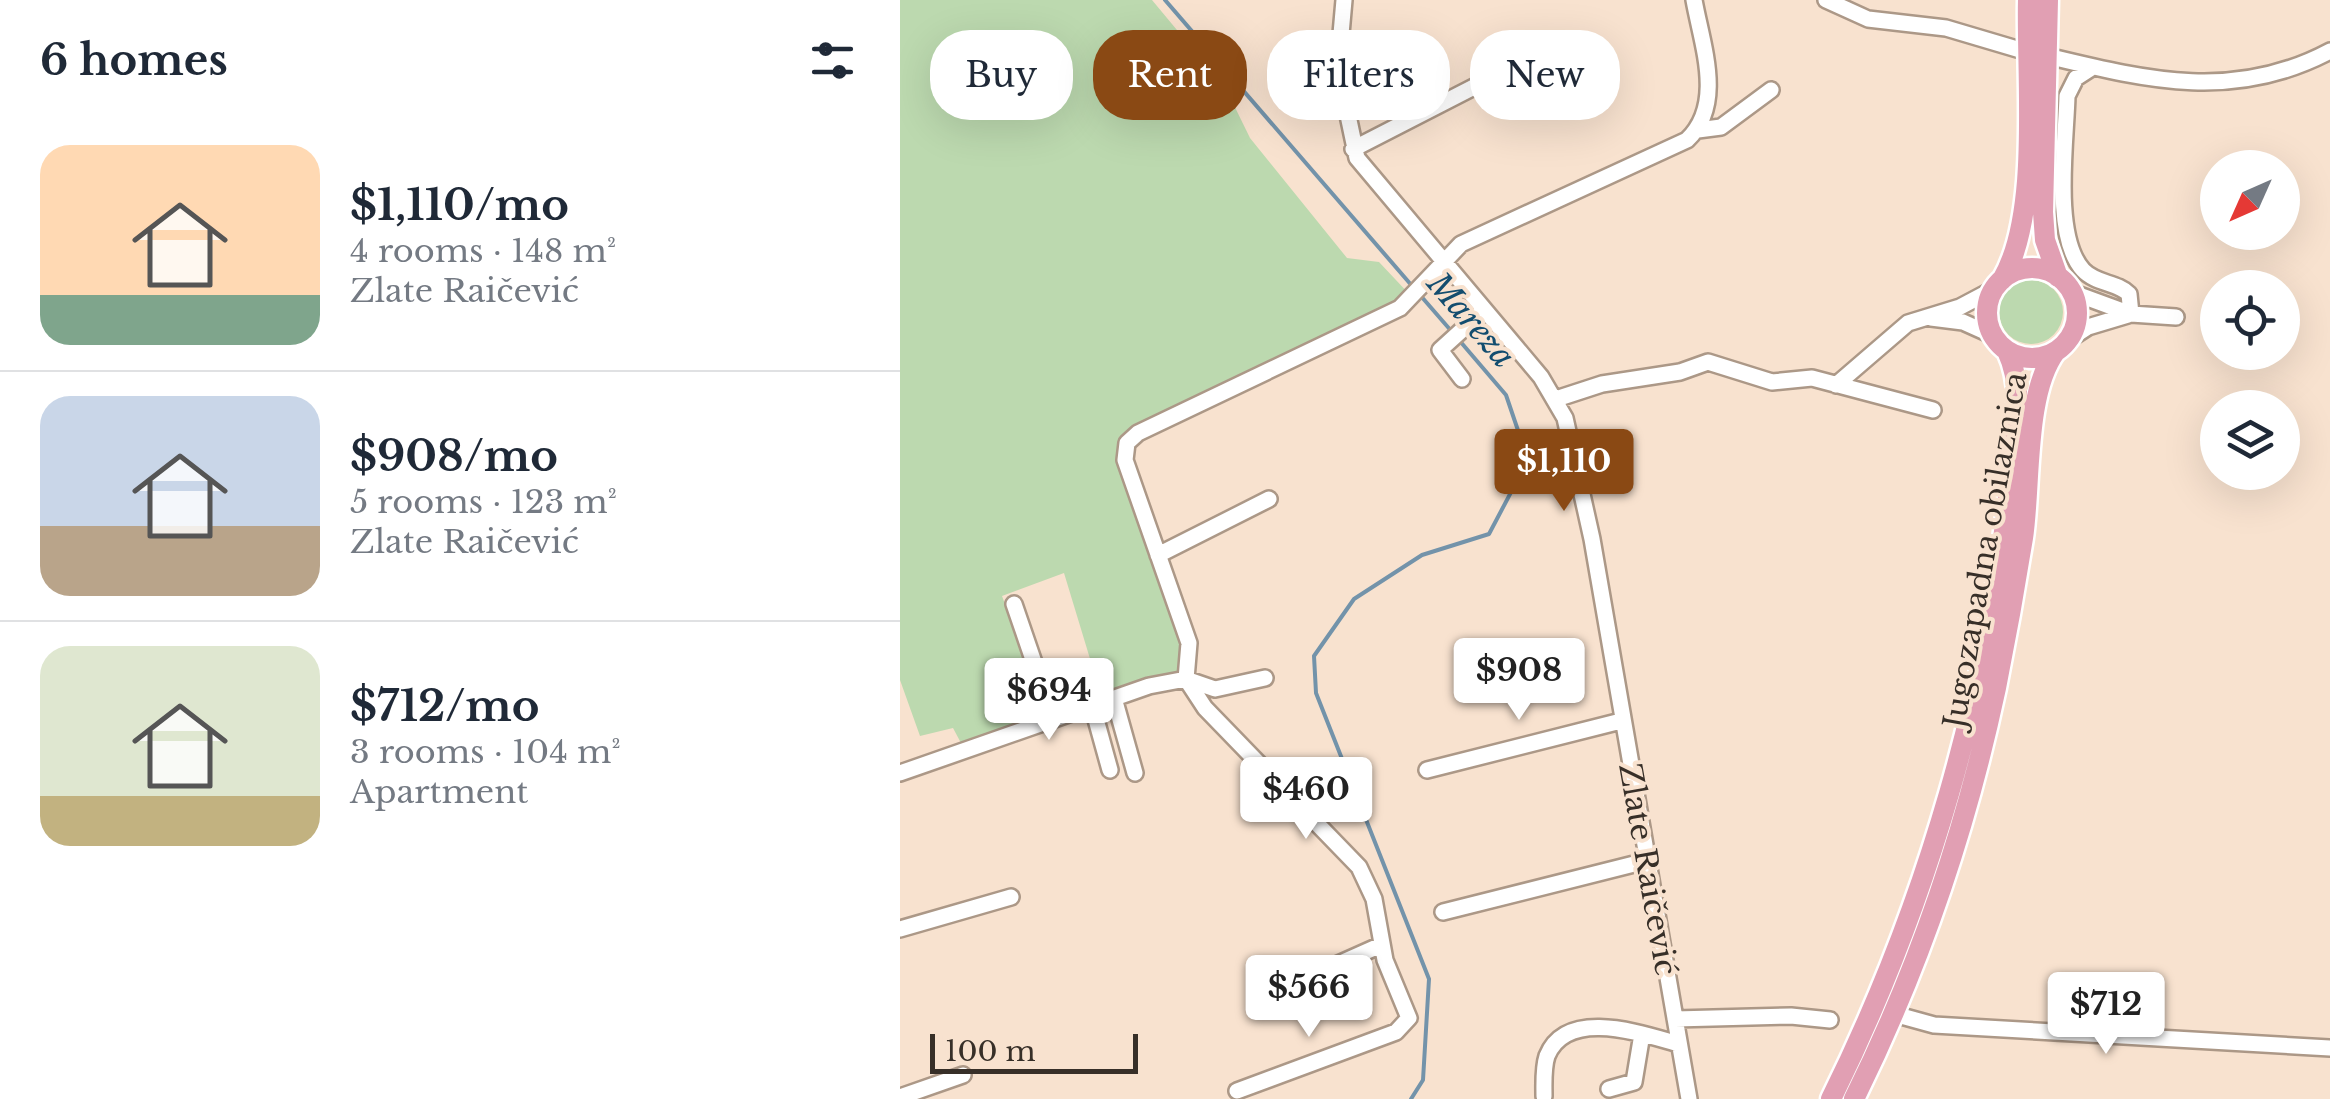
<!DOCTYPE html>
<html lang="en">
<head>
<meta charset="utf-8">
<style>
  :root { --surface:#fff; --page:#f2f2f3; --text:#1f2937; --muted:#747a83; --line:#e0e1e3; --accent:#8a4914 }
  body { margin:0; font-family:"Libre Baskerville",serif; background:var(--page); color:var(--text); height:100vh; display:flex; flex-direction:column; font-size:38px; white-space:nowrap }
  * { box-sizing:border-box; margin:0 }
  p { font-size:32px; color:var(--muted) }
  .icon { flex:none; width:55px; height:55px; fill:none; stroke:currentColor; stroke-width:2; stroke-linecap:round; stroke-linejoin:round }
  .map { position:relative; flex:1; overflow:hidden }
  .sheet { display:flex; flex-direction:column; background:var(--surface); width:900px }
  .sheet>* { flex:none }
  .banner { position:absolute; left:30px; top:30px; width:950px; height:90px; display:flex; gap:20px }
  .needle { width:65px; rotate:225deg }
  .fabs { position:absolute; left:1300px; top:150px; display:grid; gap:20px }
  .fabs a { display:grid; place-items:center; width:100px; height:100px; border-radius:50%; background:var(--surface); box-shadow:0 10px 40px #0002; font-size:50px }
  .scale { position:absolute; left:30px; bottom:25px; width:208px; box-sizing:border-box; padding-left:10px; border:5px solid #372f28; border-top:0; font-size:28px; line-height:35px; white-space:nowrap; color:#372f28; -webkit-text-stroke:8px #f8e2cf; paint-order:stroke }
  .price { position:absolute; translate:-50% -85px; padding:0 22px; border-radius:10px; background:#fff; color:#222; font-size:32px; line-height:65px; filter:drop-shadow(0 2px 5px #0008) }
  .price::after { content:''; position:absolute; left:50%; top:60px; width:30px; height:22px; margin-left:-15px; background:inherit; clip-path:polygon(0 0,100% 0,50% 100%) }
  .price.active { background:var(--accent); color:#fff }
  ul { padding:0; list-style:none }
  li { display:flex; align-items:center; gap:30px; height:250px; padding:0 40px }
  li+li { border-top:2px solid var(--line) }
  li span { display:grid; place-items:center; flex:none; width:280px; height:200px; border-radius:30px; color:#555 }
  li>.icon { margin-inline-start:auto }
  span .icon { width:120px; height:120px; fill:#fffc; stroke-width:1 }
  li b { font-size:42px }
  h2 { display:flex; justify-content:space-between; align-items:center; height:120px; padding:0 40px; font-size:42px }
  .tag { padding:0 35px; border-radius:40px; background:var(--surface); box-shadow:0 10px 40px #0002; font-size:35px; line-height:90px }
  .tag.active { background:var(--accent); color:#fff }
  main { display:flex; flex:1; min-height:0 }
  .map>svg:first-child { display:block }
  .green { fill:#bcd9af }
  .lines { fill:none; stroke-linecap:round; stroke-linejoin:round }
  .stream { stroke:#7393aa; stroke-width:4 }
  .minor-casing { stroke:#ac9887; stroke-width:20 }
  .major-casing { stroke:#fff; stroke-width:25 }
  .minor { stroke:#fff; stroke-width:15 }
  .major { stroke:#e19fb3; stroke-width:20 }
  .labels { text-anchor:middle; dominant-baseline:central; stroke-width:8; stroke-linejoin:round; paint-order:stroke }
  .street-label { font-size:30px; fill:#372f28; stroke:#f8e2cf }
  .water-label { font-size:32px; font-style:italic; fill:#134d6f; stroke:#f8e2cf }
</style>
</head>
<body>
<main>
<section class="sheet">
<h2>6 homes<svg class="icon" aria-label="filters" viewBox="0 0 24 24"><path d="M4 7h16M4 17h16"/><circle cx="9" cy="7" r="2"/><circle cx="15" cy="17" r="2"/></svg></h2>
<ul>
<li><span style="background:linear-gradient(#ffd9b3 75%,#7fa58c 0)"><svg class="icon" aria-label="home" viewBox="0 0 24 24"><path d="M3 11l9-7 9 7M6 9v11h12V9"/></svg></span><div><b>$1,110/mo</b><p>4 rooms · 148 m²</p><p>Zlate Raičević</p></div></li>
<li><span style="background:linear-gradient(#c9d6e8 65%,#b9a48a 0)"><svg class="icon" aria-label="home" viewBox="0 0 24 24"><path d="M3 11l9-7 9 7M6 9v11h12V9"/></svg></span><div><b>$908/mo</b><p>5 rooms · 123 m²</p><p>Zlate Raičević</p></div></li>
<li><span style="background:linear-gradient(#dfe7d0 75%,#c2b280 0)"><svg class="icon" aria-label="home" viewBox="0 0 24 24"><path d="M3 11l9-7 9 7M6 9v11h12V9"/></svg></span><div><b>$712/mo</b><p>3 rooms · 104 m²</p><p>Apartment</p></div></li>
</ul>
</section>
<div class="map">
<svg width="1430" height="1099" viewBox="0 0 1430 1099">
  <rect width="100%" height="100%" fill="#f8e2cf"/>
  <path class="green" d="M0,0H252L326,89L350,138L447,258L479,262L511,296L231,429L220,444L283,645L280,671L201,695L164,573L102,596L146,715L61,743L53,728L20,736L0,680Z
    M1099 312a32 32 0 1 1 64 0a32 32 0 1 1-64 0Z"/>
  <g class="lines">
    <path class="stream" d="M265,0L513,287
      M520,295L553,333
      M511,1099L523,1080L529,979L416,693L414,656L454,599L522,555L589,534L628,460L606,395L559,340"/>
    <g class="minor-casing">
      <path id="minor" d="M444,0L438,68L457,158L641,377L665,418L692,539L789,1099
        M926,0L968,19L1046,28L1127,52
        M1147,56C1247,80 1334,102 1430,51
        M1193,67L1176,78L1167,96C1166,141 1152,236 1183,270C1196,284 1217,282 1229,294L1231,314
        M798,130L821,127L871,90
        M453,149L648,49
        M1171,292L1231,314L1276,317
        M1031,318L1063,322L1092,335
        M1168,340L1188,327L1228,315
        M562,379L540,350L584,310
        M936,385L1008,323L1060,307L1094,289
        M656,399L702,384L780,372L808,362L872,382L912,378L1033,410
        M258,555L369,499
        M114,604L153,718
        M214,698L235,773
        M192,705L210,770
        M527,770L721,721
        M0,773L249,686L286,679L315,689L365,678
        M543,912L746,861
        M0,929L111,897
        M371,994L481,945
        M994,1014L1034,1025L1430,1048
        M775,1019L891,1016L930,1020
        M709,1089L734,1082L742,1034
        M337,1091L496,1032L509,1018L485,960L474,899L459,867L305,708L286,679L289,643L225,460L227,443L238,433L500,308L561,244L787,140C825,104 802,45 794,0
        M644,1096C644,1084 643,1068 647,1056C667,1007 742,1034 779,1044
        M0,1097L63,1075"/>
    </g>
    <g class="major-casing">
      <path id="major" d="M1148,0L1143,212L1145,240L1158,277
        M1087 313a45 45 0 1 1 90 0a45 45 0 1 1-90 0Z
        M1102,280C1141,214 1126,79 1128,0
        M931,1099C1027,905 1090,687 1111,471C1115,431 1125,389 1107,351
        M954,1099C1018,970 1066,829 1096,688C1106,638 1115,588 1123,538C1131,486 1124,393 1156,351"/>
    </g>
    <use href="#minor" class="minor"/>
    <use href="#major" class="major"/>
  </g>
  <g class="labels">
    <g class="street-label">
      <text transform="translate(1085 550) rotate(-80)">Jugozapadna obilaznica</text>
      <text transform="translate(748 869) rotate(80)">Zlate Raičević</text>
    </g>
    <g class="water-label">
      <text transform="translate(571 320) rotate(49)">Mareza</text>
    </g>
  </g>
</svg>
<div class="fabs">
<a><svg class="needle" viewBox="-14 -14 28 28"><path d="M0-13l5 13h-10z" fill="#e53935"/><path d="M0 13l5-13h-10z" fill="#747a83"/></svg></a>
<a><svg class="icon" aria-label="locate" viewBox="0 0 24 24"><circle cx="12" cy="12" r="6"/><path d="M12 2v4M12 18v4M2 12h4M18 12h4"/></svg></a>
<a><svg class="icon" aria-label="layers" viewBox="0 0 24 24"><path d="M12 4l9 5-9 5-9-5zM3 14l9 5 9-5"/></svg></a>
</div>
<div class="scale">100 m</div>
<b class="price active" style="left:664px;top:514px">$1,110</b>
<b class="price" style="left:619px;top:723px">$908</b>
<b class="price" style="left:149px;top:743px">$694</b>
<b class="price" style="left:406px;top:842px">$460</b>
<b class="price" style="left:409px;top:1040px">$566</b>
<b class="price" style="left:1206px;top:1057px">$712</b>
<div class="banner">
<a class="tag">Buy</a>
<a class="tag active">Rent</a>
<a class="tag">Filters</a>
<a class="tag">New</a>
</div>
</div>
</main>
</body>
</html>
